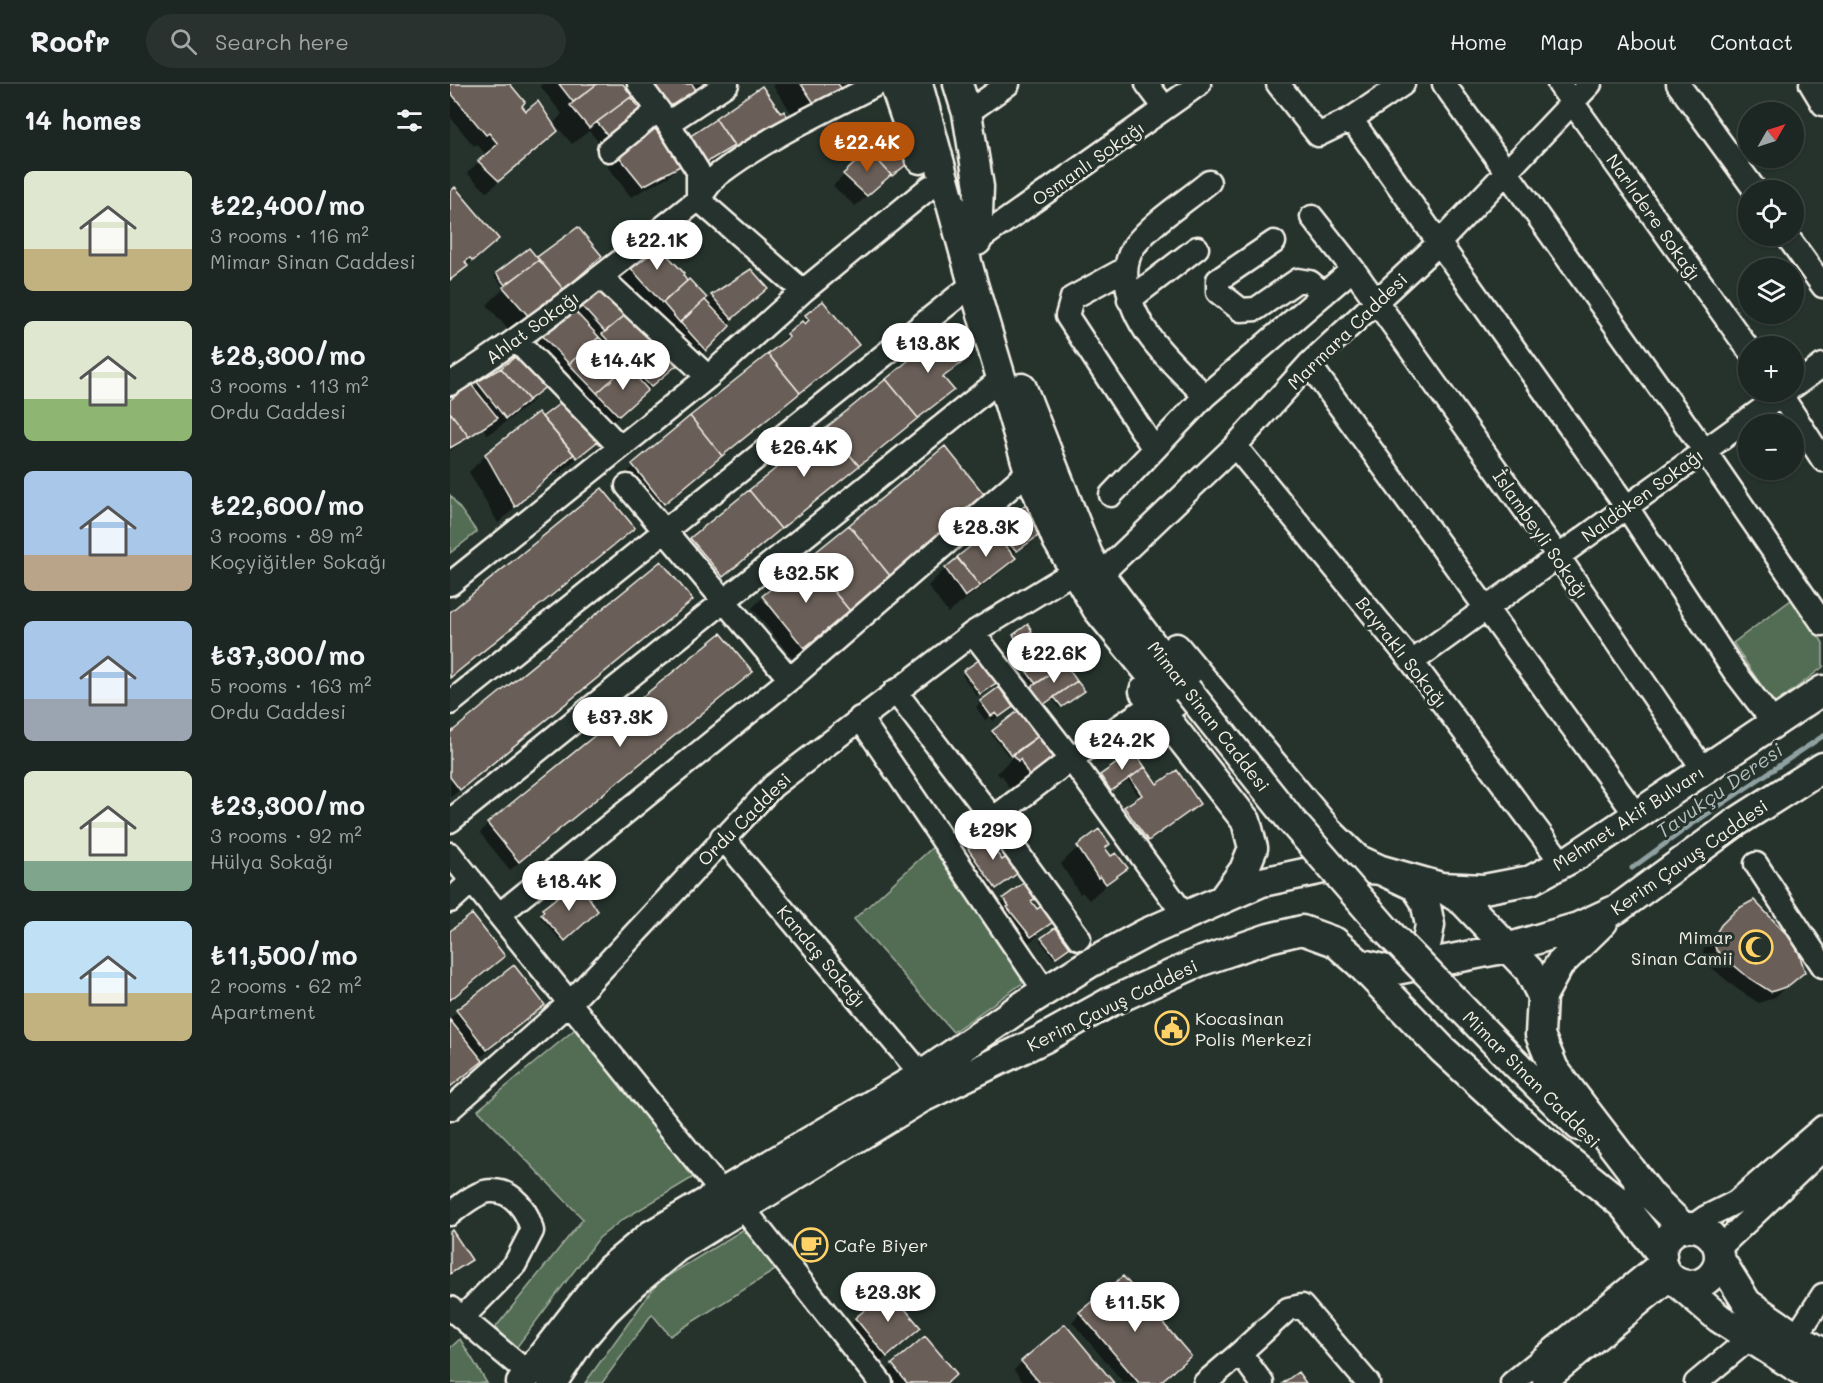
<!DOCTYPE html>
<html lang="en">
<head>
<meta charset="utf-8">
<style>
  :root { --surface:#1c2622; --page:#29322f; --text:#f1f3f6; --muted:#a0a5a5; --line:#3a4340; --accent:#b45309 }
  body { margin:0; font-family:Mali,sans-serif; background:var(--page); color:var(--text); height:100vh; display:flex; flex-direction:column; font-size:22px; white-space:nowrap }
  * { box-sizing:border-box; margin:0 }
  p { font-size:20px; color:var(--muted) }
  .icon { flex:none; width:33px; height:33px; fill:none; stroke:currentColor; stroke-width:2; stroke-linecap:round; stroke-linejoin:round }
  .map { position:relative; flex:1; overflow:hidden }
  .sheet { display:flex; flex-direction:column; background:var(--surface); width:450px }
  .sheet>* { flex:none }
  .needle { width:39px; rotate:51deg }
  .controls { position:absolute; left:1288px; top:18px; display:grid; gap:12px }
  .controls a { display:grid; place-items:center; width:66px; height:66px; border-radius:50%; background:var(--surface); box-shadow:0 2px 4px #0004,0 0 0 2px var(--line); font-size:30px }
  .price { position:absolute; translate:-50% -51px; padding:0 14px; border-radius:21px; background:#fff; color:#222; font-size:20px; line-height:39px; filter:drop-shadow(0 2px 3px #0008) }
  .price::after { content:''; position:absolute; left:50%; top:36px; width:18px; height:14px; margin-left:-9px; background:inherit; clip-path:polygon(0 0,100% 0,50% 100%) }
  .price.active { background:var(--accent); color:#fff }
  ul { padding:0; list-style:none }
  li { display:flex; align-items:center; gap:18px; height:150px; padding:0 24px }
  li span { display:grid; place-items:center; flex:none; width:168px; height:120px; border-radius:9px; color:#555 }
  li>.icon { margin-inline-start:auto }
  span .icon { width:72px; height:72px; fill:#fffc; stroke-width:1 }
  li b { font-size:26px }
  h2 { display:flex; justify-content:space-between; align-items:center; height:72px; padding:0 24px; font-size:26px }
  header { display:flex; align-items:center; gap:36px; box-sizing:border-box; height:84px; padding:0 30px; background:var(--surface); border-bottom:2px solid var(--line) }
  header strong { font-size:28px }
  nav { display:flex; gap:33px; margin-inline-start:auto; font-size:21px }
  .search { width:420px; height:54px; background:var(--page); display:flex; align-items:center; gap:15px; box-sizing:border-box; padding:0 21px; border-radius:33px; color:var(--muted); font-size:22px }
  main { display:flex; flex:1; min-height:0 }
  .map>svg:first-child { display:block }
  .green { fill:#526d54; stroke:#a3af9e; stroke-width:1.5 }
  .shadow { fill:#0007 }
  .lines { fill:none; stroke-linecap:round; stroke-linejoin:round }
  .stream { stroke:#90a1a2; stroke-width:5 }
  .building { fill:#6a5e58; stroke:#f4f1e8; stroke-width:1.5 }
  .minor-casing { stroke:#f4f1e8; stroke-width:27 }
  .major-casing { stroke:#f4f1e8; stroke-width:33 }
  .minor { stroke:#26332d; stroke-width:22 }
  .major { stroke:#26332d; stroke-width:28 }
  .major-bridge-casing { stroke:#f4f1e8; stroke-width:33; stroke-linecap:butt }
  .major-bridge { stroke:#26332d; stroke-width:28 }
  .labels { text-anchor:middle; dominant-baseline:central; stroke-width:6; stroke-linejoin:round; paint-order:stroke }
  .street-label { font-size:18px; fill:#f4f1e8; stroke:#26332d }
  .poi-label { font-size:18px; fill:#f4f1e8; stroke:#26332d; text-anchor:start }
  .water-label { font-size:20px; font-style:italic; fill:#b2bcba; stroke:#26332d }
</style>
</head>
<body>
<header>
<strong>Roofr</strong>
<div class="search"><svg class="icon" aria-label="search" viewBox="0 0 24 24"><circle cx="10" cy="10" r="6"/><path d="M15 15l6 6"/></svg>Search here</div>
<nav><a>Home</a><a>Map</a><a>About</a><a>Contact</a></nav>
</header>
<main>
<section class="sheet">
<h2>14 homes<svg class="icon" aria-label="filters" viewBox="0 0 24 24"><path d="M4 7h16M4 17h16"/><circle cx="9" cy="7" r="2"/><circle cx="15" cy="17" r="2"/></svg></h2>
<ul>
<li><span style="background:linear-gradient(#dfe7d0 65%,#c2b280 0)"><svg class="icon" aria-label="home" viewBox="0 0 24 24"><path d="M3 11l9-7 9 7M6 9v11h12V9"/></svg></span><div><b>₺22,400/mo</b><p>3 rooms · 116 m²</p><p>Mimar Sinan Caddesi</p></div></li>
<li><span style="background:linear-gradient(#dfe7d0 65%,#8fb573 0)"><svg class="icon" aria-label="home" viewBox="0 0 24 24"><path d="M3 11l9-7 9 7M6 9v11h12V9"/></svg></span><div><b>₺28,300/mo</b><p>3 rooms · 113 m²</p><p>Ordu Caddesi</p></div></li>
<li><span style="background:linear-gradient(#a9c7e8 70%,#b9a48a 0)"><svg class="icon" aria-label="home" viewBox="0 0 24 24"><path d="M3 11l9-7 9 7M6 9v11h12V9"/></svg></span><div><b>₺22,600/mo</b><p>3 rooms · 89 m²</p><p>Koçyiğitler Sokağı</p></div></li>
<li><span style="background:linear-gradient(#a9c7e8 65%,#9aa5b1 0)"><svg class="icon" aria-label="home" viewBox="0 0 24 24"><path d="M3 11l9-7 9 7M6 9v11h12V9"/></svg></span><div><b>₺37,300/mo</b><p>5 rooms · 163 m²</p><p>Ordu Caddesi</p></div></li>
<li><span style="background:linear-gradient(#dfe7d0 75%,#7fa58c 0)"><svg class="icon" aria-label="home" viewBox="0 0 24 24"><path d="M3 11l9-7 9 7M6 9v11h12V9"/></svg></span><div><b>₺23,300/mo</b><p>3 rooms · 92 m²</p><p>Hülya Sokağı</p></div></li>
<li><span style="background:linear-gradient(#bfe0f5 60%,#c2b280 0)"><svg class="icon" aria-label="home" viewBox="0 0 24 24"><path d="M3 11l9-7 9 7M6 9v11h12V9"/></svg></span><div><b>₺11,500/mo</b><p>2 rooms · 62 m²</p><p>Apartment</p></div></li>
</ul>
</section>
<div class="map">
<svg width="1373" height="1299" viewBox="0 0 1373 1299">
  <rect width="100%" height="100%" fill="#26332d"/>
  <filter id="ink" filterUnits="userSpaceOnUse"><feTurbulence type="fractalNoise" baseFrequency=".0167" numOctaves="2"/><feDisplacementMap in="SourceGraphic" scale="12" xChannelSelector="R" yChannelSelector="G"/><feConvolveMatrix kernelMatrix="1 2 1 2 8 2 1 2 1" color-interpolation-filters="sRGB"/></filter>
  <g filter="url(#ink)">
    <path class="green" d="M0,411L27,448L0,469Z
      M1345,513L1373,559V583L1324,621L1283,559Z
      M484,762L577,896L503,948L404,835Z
      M130,941L247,1091L172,1136L149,1154L66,1264L45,1244L133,1135L28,1026Z
      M299,1142L330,1183L220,1252L202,1230L152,1299H135L208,1198Z
      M10,1255L37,1299H0V1264Z"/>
    <path class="shadow" d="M0,0H60L70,22L76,29L106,47L37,108L17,89L36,71L27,60L24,62L0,33Z
      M92,0H171L192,31L152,62L139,47L122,60L104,39L112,30L90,2Z
      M186,0H270L231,26Z
      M325,0H409L348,38L323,2Z
      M331,31L270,83L265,76L245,88L229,66L261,41Z
      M415,62L455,81L405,122L383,102L411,75L407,70Z
      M168,71L230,81L219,92L181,113L157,82Z
      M0,110L42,160L0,195Z
      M128,145L133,189L63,251L37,221L54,204L44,192L79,166L87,175Z
      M177,180L230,191L255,218L301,187L316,204L276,241L279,243L247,275L231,276L151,348L83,259L129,219L196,238L207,226L206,224L200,229L166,191Z
      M373,219L266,376L205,427L175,390L334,258L332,256Z
      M507,282L492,294L493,314L263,500L233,464L241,455Z
      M52,285L100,298L76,323L38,351L33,344L0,367V318Z
      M92,335L150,354L109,390L106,386L48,439L19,388L36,371Z
      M578,420L585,454L562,471L564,474L547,491L498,529L478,502L495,485Z
      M528,423L342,574L302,524L313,513Z
      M241,516L1,713L0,712V651Z
      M301,588L60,786L30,749L38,740Z
      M514,588L545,599L527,612L512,591Z
      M578,590L602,591L630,609L609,624L602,614L590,622L580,606L584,603L576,592Z
      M531,618L561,623L543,637L540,633L535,636L526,623Z
      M543,648L586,653L601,674L561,707L552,691L550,693L547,689L566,670L559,673L541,650Z
      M684,669L693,683L690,689L707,702L746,722L695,758L673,727L690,714L678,697L649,717L640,704Z
      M627,764L639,782L654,765L661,775L676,784L639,816L632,808L630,810L611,780Z
      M519,766L545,769L552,778L566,789L528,821L502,783Z
      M574,800L587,827L601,838L584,855L563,869L537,832Z
      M124,802L146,827L112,858L90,833L93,826Z
      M1288,826L1353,887L1325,913L1309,919L1287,905L1255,878L1253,867L1260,855Z
      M0,849L53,872L0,918Z
      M592,855L619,863L603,874L590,857Z
      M64,883L93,920L29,975L31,977L0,1005V934Z
      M0,1149L20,1176L0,1192Z
      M630,1229L709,1299H674L622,1238Z
      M406,1235L461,1253L428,1280L398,1243Z
      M475,1254L496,1299H442L434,1289Z
      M572,1278L662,1299H574L564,1286Z"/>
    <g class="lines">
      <path class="stream" d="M1182,784L1238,743L1373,652"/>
    </g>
    <path class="building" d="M0,0H60L75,18L72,22L76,27L88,17L108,47L49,97L28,77L48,60L39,49L36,51L0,8Z
      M109,0H147L123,18Z
      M147,0H173L182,12L139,44L120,21Z
      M201,0H242L249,10L223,28Z
      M351,0H388L393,6L366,22Z
      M312,2L331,29L334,27L340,37L288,67L265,34Z
      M181,13L194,31L159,53L147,38Z
      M452,32L466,73L442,92L414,61Z
      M266,35L284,62L257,78L239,53Z
      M203,42L232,81L193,102L167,70Z
      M419,66L441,91L417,112L393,90Z
      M5,103L49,155L23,177L20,174L15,178L18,182L0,196V108Z
      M128,143L152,172L114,206L87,173Z
      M203,156L234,189L233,191L237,197L212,219L176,179Z
      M79,164L89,176L55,201L46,189Z
      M89,176L114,206L81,235L53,203Z
      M301,185L318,204L282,235L261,211Z
      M157,194L184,224L155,248L128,218Z
      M239,195L257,214L230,239L213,219Z
      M255,216L280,242L256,267L230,238Z
      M373,217L409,261L350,309L318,270L339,253L337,250L352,237L355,240L359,236L355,231Z
      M121,223L149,253L119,280L90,249Z
      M184,224L233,276L201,303L152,250Z
      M495,246L518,274L493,293L504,306L468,334L436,295Z
      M149,253L177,282L147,309L119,280Z
      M74,266L102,298L79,316L51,284Z
      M318,270L350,309L272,372L240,332Z
      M177,282L198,306L169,332L147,309Z
      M51,284L79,316L56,335L27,298Z
      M436,295L468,334L409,382L377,343Z
      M21,300L48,334L19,353L0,328V316Z
      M117,314L152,354L127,374L92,333Z
      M0,328L19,353L0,364Z
      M88,328L124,370L65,423L35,370Z
      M240,332L272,372L214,420L182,380Z
      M377,343L409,382L331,445L299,406Z
      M495,362L538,415L441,493L399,441Z
      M152,404L185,444L0,594V528Z
      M299,406L331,445L273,493L240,454Z
      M579,418L592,449L567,467L542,446Z
      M399,441L441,493L400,527L357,475Z
      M541,446L566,474L530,502L507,473Z
      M507,474L530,502L515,513L495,484Z
      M357,475L400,527L354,564L312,512Z
      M211,477L243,516L10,706L0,693V649Z
      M578,540L582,547L567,556L563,551Z
      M271,549L303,588L69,778L37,739Z
      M532,574L549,597L530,610L513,587Z
      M594,577L602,589L586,600L577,588Z
      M615,580L627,597L593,621L581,603Z
      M627,597L635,607L612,623L604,613Z
      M549,603L563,623L549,633L546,629L541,632L530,617Z
      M572,624L591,650L562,672L542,647Z
      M588,652L603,674L579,692L570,675L568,677L563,670Z
      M684,667L695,683L661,707L650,691Z
      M695,683L707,700L727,686L750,720L698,757L674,723L692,711L680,694Z
      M649,745L660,760L655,764L661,772L666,769L678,784L656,800L650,792L648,794L627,762Z
      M540,749L551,765L546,768L552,776L557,773L568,789L546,805L518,765Z
      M575,798L586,814L581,817L587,825L592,822L603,838L581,853L557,823L559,822L553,814Z
      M124,800L131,809L134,806L148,827L115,857L91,830L94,827L92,825Z
      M1304,816L1346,860L1355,888L1338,902L1321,908L1299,894L1266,866L1263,854L1271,841L1287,825Z
      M22,830L55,872L0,916V847Z
      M609,841L623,861L606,873L591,854Z
      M64,881L95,921L37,966L6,926Z
      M0,936L33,977L0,1003Z
      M2,1146L22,1176L0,1190V1148Z
      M673,1192L741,1272L709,1299H689L629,1228Z
      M439,1206L471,1244L437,1273L405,1234Z
      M615,1240L664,1299H590L571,1277Z
      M475,1252L507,1290L497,1299H457L442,1280Z
      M848,1288L856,1299H833Z"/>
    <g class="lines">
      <g class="minor-casing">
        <path id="minor" d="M189,0L218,39L248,87V115L353,207
          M697,0L715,24
          M828,0L868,51L901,35L953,0
          M994,0L1254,366L1373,540
          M1109,0L1299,266
          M1228,0L1305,106
          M1361,0L1373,20
          M517,29L558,0
          M901,35L1176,422L1284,587L1324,639
          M218,39L277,0
          M159,66L208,26
          M862,133L903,185L1108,472L1253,685
          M1337,152L1373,202
          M527,157L749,0
          M824,158L768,196V208L791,226L806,225L848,196L860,198L874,210
          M675,185L622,214L617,232L704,365
          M151,193L258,293
          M679,216L747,164
          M67,257L170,363
          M859,280L1186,731
          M0,300C86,245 165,182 245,118C254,110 259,98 269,90C316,54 373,28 427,0
          M1344,302L1373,281
          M1329,308L1373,376
          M755,312C723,279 684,248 677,200C675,187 676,173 685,161C705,136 735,118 759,98
          M785,362L962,578L1112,779
          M177,402L340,595
          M661,411L755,312L903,185
          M650,491L785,362L859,280L988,160L1140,0
          M0,500L258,293L353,207L480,103
          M523,549L621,675L735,832
          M962,578L1336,308
          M445,607L543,735L629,854
          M0,619L523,200
          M410,634L595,907
          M543,735L621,675L704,619
          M0,737L552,294
          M272,753L472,991
          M0,770L273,1110
          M1306,780L1373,882
          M0,817L22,797
          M50,830L340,595L579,387
          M0,1025L121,918L323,702L523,549L623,488
          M293,1124L431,1299
          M0,1130C11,1122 27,1107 41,1107C64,1106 78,1128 82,1147L65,1180L12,1234
          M1242,1143L1256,1133L1286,1118L1373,1043
          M1268,1165L1373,1065
          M0,1224L78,1289
          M1346,1253L1373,1211
          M790,1269L838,1225L852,1222L918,1299
          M755,1299L790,1269L812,1299
          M1062,1299L1212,1177
          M1094,1299L1221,1194
          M1246,1299L1300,1254"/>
      </g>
      <g class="major-casing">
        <path id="major" d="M444,0L470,75
          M468,0L523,200L579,387L607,456L647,525L724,619
          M508,0L517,29L529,103L527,157
          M572,304L638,471L650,491L731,599
          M726,564L879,748L907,775L965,802L975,817L980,841L977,857L969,871L953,884
          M694,607L796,737L803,764L794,786L773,815
          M991,803L1014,818L1079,886L1092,912
          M1153,838L1109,881L1092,912L1090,951L1104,985L1202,1113
          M909,879L993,966L1077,1043L1173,1121L1212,1171
          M1066,980L1129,1042
          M1188,1099L1234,1144
          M1211 1172a29 29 0 1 1 58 0a29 29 0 1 1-58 0Z
          M1269,1174L1297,1219L1346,1253L1373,1269
          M1228,1199L1269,1234L1371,1299
          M71,1299L160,1185L201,1151L472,991L584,914L640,879L696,849L812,798L887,782L931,786L991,803L1034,805L1081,796L1124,773L1373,606
          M102,1299L132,1254L156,1226L184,1199L226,1164L470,1015L593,955L660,918L749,878L819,854L852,846L885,858L909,879L941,887L1057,864L1128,843L1167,825L1285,739L1373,683"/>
      </g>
      <use href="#minor" class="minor"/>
      <use href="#major" class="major"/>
      <g class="major-bridge-casing">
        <path id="major-bridge" d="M737,606L840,735L937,847L1066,980"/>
      </g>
      <use href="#major-bridge" class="major-bridge"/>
    </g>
  </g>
  <defs>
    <g id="mosque-ring" transform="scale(1.725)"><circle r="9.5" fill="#26332d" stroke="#ffd166" stroke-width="1.5"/><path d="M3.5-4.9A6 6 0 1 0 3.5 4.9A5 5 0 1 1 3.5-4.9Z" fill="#ffd166"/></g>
    <g id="civic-ring" transform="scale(1.725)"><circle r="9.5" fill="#26332d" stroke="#ffd166" stroke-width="1.5"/><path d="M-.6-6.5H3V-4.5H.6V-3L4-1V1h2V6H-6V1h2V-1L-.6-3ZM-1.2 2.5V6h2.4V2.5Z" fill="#ffd166"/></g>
    <g id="cafe-ring" transform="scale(1.725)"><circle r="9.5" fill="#26332d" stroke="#ffd166" stroke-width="1.5"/><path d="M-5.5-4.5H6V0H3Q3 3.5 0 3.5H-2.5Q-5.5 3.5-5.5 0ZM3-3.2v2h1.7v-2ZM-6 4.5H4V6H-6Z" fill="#ffd166"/></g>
  </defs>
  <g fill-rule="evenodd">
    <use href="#mosque-ring" x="1306" y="863"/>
    <use href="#civic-ring" x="722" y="944"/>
    <use href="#cafe-ring" x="361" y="1161"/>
  </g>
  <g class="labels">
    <g class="street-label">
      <text transform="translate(638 79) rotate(-35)">Osmanlı Sokağı</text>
      <text transform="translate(1204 133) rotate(55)">Narlıdere Sokağı</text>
      <text transform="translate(82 243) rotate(-36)">Ahlat Sokağı</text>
      <text transform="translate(897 247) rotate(-44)">Marmara Caddesi</text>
      <text transform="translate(1192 411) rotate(-36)">Naldöken Sokağı</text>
      <text transform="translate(1091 450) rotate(55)">İslambeyli Sokağı</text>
      <text transform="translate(952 568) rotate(52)">Bayraklı Sokağı</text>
      <text transform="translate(759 632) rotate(52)">Mimar Sinan Caddesi</text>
      <text transform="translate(1178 734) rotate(-33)">Mehmet Akif Bulvarı</text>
      <text transform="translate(294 735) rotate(-45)">Ordu Caddesi</text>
      <text transform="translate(1239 773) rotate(-35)">Kerim Çavuş Caddesi</text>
      <text transform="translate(372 872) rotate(50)">Kandaş Sokağı</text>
      <text transform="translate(662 921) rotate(-26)">Kerim Çavuş Caddesi</text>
      <text transform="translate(1082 995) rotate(45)">Mimar Sinan Caddesi</text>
    </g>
    <g class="poi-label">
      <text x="1283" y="853" text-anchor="end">Mimar<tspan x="1283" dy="21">Sinan Camii</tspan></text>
      <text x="745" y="934">Kocasinan<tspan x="745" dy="21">Polis Merkezi</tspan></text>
      <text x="384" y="1161">Cafe Biyer</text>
    </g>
    <g class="water-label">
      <text transform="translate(1269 706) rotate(-35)">Tavukçu Deresi</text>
    </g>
  </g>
</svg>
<div class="controls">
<a><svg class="needle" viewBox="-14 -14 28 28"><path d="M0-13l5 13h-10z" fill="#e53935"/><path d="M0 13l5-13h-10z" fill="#a0a5a5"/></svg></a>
<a><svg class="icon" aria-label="locate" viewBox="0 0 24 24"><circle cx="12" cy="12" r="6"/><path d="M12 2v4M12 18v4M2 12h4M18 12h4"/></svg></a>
<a><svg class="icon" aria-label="layers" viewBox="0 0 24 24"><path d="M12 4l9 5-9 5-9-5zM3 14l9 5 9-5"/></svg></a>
<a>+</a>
<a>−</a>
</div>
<b class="price active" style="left:417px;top:89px">₺22.4K</b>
<b class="price" style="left:207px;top:187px">₺22.1K</b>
<b class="price" style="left:478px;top:290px">₺13.8K</b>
<b class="price" style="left:173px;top:307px">₺14.4K</b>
<b class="price" style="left:354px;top:394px">₺26.4K</b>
<b class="price" style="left:536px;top:474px">₺28.3K</b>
<b class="price" style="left:356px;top:520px">₺32.5K</b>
<b class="price" style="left:604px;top:600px">₺22.6K</b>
<b class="price" style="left:170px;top:664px">₺37.3K</b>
<b class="price" style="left:672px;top:687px">₺24.2K</b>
<b class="price" style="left:543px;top:777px">₺29K</b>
<b class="price" style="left:119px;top:828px">₺18.4K</b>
<b class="price" style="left:438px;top:1239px">₺23.3K</b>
<b class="price" style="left:685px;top:1249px">₺11.5K</b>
</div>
</main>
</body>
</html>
